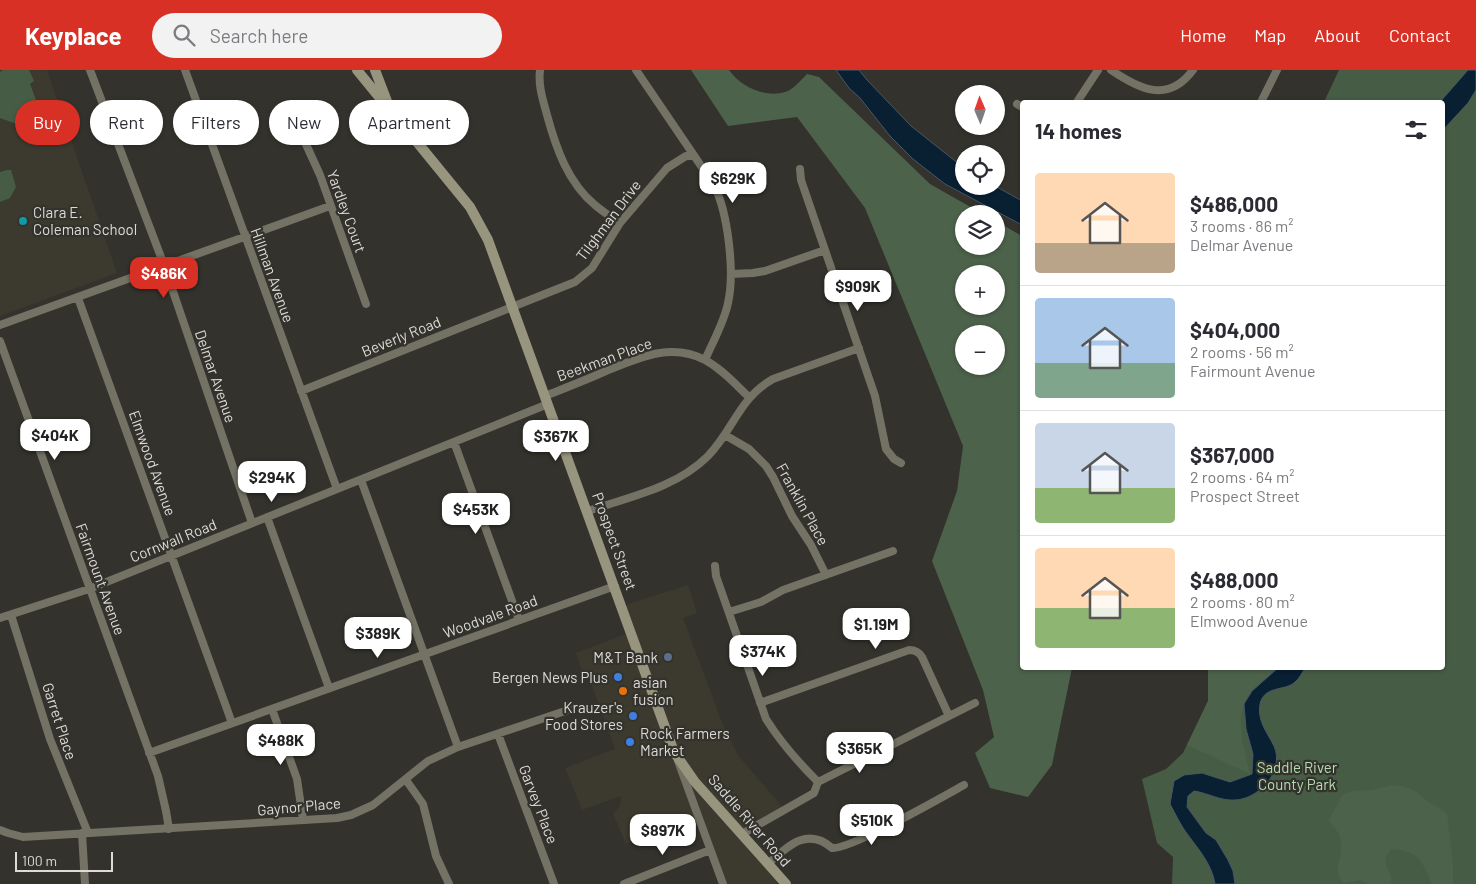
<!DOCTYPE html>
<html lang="en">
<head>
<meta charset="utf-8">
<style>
  :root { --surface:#fff; --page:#f2f2f3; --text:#2b2b33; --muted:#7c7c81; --line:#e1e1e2; --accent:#d93025 }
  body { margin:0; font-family:Barlow,sans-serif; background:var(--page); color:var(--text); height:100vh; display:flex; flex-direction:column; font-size:19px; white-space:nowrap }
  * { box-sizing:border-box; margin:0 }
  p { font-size:16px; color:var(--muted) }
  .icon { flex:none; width:28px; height:28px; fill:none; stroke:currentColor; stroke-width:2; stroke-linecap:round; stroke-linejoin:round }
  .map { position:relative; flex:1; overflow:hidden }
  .sheet { position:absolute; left:1020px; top:30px; width:425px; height:570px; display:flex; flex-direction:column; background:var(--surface); border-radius:5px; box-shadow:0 1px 4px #0004 }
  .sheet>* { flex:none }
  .hud { position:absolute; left:15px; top:30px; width:475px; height:45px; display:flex; gap:10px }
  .needle { width:32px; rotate:358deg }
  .tools { position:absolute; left:955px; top:15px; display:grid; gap:10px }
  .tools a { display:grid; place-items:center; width:50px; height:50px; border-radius:50%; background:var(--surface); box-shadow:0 1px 4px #0004; font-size:25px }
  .scale { position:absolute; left:15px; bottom:12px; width:98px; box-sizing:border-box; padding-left:5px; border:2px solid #dcdbd7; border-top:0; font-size:14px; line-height:18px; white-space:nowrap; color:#dcdbd7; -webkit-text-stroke:4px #33322c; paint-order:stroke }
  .price { position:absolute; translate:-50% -42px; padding:0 11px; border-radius:10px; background:#fff; color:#222; font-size:16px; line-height:32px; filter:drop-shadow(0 1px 2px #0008) }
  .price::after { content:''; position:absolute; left:50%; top:30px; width:15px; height:11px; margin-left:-8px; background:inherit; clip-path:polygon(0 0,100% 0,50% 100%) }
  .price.active { background:var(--accent); color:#fff }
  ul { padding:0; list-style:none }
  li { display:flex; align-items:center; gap:15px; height:125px; padding:0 15px }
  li+li { border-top:1px solid var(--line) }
  li span { display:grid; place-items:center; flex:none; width:140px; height:100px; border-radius:5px; color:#555 }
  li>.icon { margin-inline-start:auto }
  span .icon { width:60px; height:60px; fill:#fffc; stroke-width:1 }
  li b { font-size:21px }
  h2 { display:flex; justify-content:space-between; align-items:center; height:60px; padding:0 15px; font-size:21px }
  .tag { padding:0 18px; border-radius:22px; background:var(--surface); box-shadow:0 1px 4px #0004; font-size:18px; line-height:45px }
  .tag.active { background:var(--accent); color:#fff }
  header { display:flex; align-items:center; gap:30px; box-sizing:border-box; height:70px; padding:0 25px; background:var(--accent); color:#fff }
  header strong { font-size:24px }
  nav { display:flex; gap:28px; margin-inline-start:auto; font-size:18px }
  .search { width:350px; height:45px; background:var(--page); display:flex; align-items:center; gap:12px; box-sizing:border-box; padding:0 18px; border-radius:28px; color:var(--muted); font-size:19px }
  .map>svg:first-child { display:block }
  .built { fill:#3c3a2e }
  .green { fill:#475c45 }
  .forest { fill:#4c624a; fill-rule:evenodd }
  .water { fill:#091f32; stroke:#485764 }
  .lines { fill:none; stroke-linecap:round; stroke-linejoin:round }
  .street { stroke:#737264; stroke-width:8 }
  .secondary { stroke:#98957f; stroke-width:10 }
  .culture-dot { fill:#0f9aa8; stroke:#33322c; stroke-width:2 }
  .service-dot { fill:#5c6f8a; stroke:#33322c; stroke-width:2 }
  .shop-dot { fill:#3f7fe0; stroke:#33322c; stroke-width:2 }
  .food-dot { fill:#e8710a; stroke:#33322c; stroke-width:2 }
  .labels { text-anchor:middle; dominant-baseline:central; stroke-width:4.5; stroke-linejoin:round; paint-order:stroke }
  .street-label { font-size:15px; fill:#dcdbd7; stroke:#33322c }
  .poi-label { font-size:15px; fill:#dcdbd7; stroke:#33322c; text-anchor:start }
  .park-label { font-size:15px; fill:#b4ddb0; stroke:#33322c }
</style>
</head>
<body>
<header>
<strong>Keyplace</strong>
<div class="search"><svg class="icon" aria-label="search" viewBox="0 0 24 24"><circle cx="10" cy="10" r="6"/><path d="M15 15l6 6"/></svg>Search here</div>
<nav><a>Home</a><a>Map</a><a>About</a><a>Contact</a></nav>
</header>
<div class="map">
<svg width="1476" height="814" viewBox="0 0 1476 814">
  <rect width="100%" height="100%" fill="#33322c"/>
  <path class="built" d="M0,0H47L117,203L0,246Z
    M688,515L697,543L683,548L723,655L738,685L785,740L742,764L781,809L775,814H723L698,749L626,774L613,744L620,736L621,726L582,740L565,698L615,679L589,608L586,609L584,607L576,583L631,562L622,536Z"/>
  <path class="green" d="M3,0H29L34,11L30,14L47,60L28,58L0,48V2Z
    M1339,0H1476V814H1172L1173,787L1157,773L1142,709L1166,699L1183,683L1208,631V598H1442V32H1324Z
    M7,100H11L16,117L10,128L0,132V102Z"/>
  <path class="forest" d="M691,0H729C741,17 765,28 785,22C793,20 801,10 807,4L819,7L930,114L983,144H964V176H996V151L1022,166V598H1072L1052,695L1028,727L990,718L975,683L994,667L983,620L932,491L957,421L963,376L865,138L797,47L728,56ZM964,204H996V236H964ZM964,264H996V296H964Z
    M1208,598H1278C1270,605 1259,612 1252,621C1232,645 1244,677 1250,704L1187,675L1208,631Z
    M1394,715C1414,718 1415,721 1430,733C1436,737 1442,738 1447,744L1453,795V814H1432C1421,789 1420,782 1391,779C1381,792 1387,796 1392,809L1390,814H1368L1360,810L1343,813C1330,795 1346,787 1340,767C1338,761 1332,755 1329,750L1343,724L1354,721L1371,720Z"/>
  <path class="water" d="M836,0H859L867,10L911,56L964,98V116H995L1022,131V155L945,114L913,89L890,66L860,28L849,18Z
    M1468,0H1476V20L1468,33L1443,60L1442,32H1440Z
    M1278,598H1305C1302,603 1299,609 1294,613C1283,621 1264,616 1260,634C1257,651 1267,662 1274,676C1285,701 1259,729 1235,730C1220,731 1208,723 1194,721L1188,726L1187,737L1206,763L1216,770L1228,790L1233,801L1235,814H1215C1212,795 1200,781 1188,765C1181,756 1176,745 1170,734L1174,711L1184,705L1202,703L1230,712L1252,704L1253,684L1246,659L1244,634L1252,621Z"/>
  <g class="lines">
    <path class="street" d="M90,0L164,195L252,453
      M185,0L337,419
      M540,0C538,16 543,30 547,45C556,78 568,113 595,135C603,142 611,147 620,153
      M636,0L714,115C728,143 735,202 728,233C724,253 713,271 705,290
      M1111,0C1139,19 1168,34 1193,0
      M1077,32L1098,0
      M1261,32L1277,0
      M1017,34L1022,37
      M299,59L320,105L366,234
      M800,99L801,110L875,326L886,379L894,389L901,393
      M731,204L753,203L765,201L825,180
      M78,228L232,653
      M0,255L330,136
      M0,271L158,706L166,741L169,759
      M301,321L575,212L592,198L620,153L667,98L686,86H694
      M545,326C565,318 586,310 606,301C638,288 671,272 705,290C722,299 735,314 749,327
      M725,365L749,379L766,396L773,407L792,446L811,475L826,505
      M454,372L519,550
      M361,410L458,677
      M588,441C629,427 676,418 708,386C734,359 739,328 773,309L859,278
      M267,447L329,618
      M715,496L716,506L766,649C781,673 799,693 818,712
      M729,542L761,532L783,520L893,481
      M11,545L50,669L88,763
      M0,548L89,519L548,334
      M760,633L909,580C915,580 919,582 922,587L949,646
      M272,639L297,709L303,750
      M498,664L554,814
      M149,683L615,516
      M678,691L723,814
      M406,710L423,734L436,786L449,814
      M0,760L8,763L23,767L337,748L351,745L373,735L428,691L458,677L574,638
      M82,763L85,814
      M742,764L814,723L818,712L975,633
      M768,794C787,777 807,756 832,778C850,780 944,726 964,715
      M624,814L710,780"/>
    <path class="secondary" d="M357,0L384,33
      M375,0L390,39L470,137L488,170L674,682L695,712L786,814"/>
  </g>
  <circle class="culture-dot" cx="23" cy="151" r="5"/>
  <circle class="service-dot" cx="668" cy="587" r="5"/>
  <g class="shop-dot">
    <circle cx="618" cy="607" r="5"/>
    <circle cx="633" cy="646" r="5"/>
    <circle cx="630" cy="672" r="5"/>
  </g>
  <circle class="food-dot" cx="623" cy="621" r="5"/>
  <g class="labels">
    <g class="street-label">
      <text transform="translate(347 141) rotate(70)">Yardley Court</text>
      <text transform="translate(608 150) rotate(-53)">Tilghman Drive</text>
      <text transform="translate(273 205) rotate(70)">Hillman Avenue</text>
      <text transform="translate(401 266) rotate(-22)">Beverly Road</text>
      <text transform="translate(604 289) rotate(-20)">Beekman Place</text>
      <text transform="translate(216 306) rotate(71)">Delmar Avenue</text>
      <text transform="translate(153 393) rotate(70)">Elmwood Avenue</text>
      <text transform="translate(803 434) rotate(61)">Franklin Place</text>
      <text transform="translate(173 470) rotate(-22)">Cornwall Road</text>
      <text transform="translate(615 471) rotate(70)">Prospect Street</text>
      <text transform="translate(101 509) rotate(70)">Fairmount Avenue</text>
      <text transform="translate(490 546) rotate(-20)">Woodvale Road</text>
      <text transform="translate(60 651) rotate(72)">Garret Place</text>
      <text transform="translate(539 734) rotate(69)">Garvey Place</text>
      <text transform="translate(299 736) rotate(-5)">Gaynor Place</text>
      <text transform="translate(750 750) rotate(49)">Saddle River Road</text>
    </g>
    <g class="poi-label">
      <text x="33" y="142">Clara E.<tspan x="33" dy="17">Coleman School</tspan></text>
      <text x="658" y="587" text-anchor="end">M&amp;T Bank</text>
      <text x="608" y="607" text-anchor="end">Bergen News Plus</text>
      <text x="633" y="612">asian<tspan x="633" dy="17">fusion</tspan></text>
      <text x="623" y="637" text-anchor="end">Krauzer's<tspan x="623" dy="17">Food Stores</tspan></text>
      <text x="640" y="663">Rock Farmers<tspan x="640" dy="17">Market</tspan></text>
    </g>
    <g class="park-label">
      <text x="1297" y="697">Saddle River<tspan x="1297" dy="17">County Park</tspan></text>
    </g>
  </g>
</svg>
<div class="tools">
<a><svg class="needle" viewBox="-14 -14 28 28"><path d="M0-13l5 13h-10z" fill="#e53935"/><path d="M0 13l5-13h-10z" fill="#7c7c81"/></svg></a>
<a><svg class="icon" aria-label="locate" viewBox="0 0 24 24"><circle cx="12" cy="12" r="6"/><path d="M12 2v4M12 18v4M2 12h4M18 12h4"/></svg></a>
<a><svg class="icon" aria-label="layers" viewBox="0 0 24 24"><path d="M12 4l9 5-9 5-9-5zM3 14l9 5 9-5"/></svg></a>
<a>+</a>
<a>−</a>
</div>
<div class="scale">100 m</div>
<b class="price" style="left:733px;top:134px">$629K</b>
<b class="price active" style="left:164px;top:229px">$486K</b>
<b class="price" style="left:858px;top:242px">$909K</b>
<b class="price" style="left:55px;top:391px">$404K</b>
<b class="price" style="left:556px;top:392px">$367K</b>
<b class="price" style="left:272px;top:433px">$294K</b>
<b class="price" style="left:476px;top:465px">$453K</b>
<b class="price" style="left:876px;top:580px">$1.19M</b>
<b class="price" style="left:378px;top:589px">$389K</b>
<b class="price" style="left:763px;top:607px">$374K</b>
<b class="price" style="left:281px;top:696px">$488K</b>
<b class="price" style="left:860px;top:704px">$365K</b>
<b class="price" style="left:872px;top:776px">$510K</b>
<b class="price" style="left:663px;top:786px">$897K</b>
<div class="hud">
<a class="tag active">Buy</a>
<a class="tag">Rent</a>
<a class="tag">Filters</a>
<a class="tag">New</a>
<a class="tag">Apartment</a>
</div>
<section class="sheet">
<h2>14 homes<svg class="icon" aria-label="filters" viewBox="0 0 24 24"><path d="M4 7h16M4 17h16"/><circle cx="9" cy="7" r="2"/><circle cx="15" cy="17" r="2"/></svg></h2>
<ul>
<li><span style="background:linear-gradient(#ffd9b3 70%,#b9a48a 0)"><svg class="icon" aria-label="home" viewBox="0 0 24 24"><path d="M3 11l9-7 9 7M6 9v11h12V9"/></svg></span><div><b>$486,000</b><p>3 rooms · 86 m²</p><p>Delmar Avenue</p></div></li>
<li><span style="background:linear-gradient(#a9c7e8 65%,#7fa58c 0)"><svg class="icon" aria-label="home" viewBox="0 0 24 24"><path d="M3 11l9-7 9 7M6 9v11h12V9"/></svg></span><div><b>$404,000</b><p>2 rooms · 56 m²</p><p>Fairmount Avenue</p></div></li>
<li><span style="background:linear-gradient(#c9d6e8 65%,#8fb573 0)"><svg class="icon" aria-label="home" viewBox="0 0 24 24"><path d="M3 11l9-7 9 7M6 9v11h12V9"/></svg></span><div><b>$367,000</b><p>2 rooms · 64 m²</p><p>Prospect Street</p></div></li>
<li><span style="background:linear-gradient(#ffd9b3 60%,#8fb573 0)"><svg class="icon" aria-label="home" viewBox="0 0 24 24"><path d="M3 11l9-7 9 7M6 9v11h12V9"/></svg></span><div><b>$488,000</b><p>2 rooms · 80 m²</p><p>Elmwood Avenue</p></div></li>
</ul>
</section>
</div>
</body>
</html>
